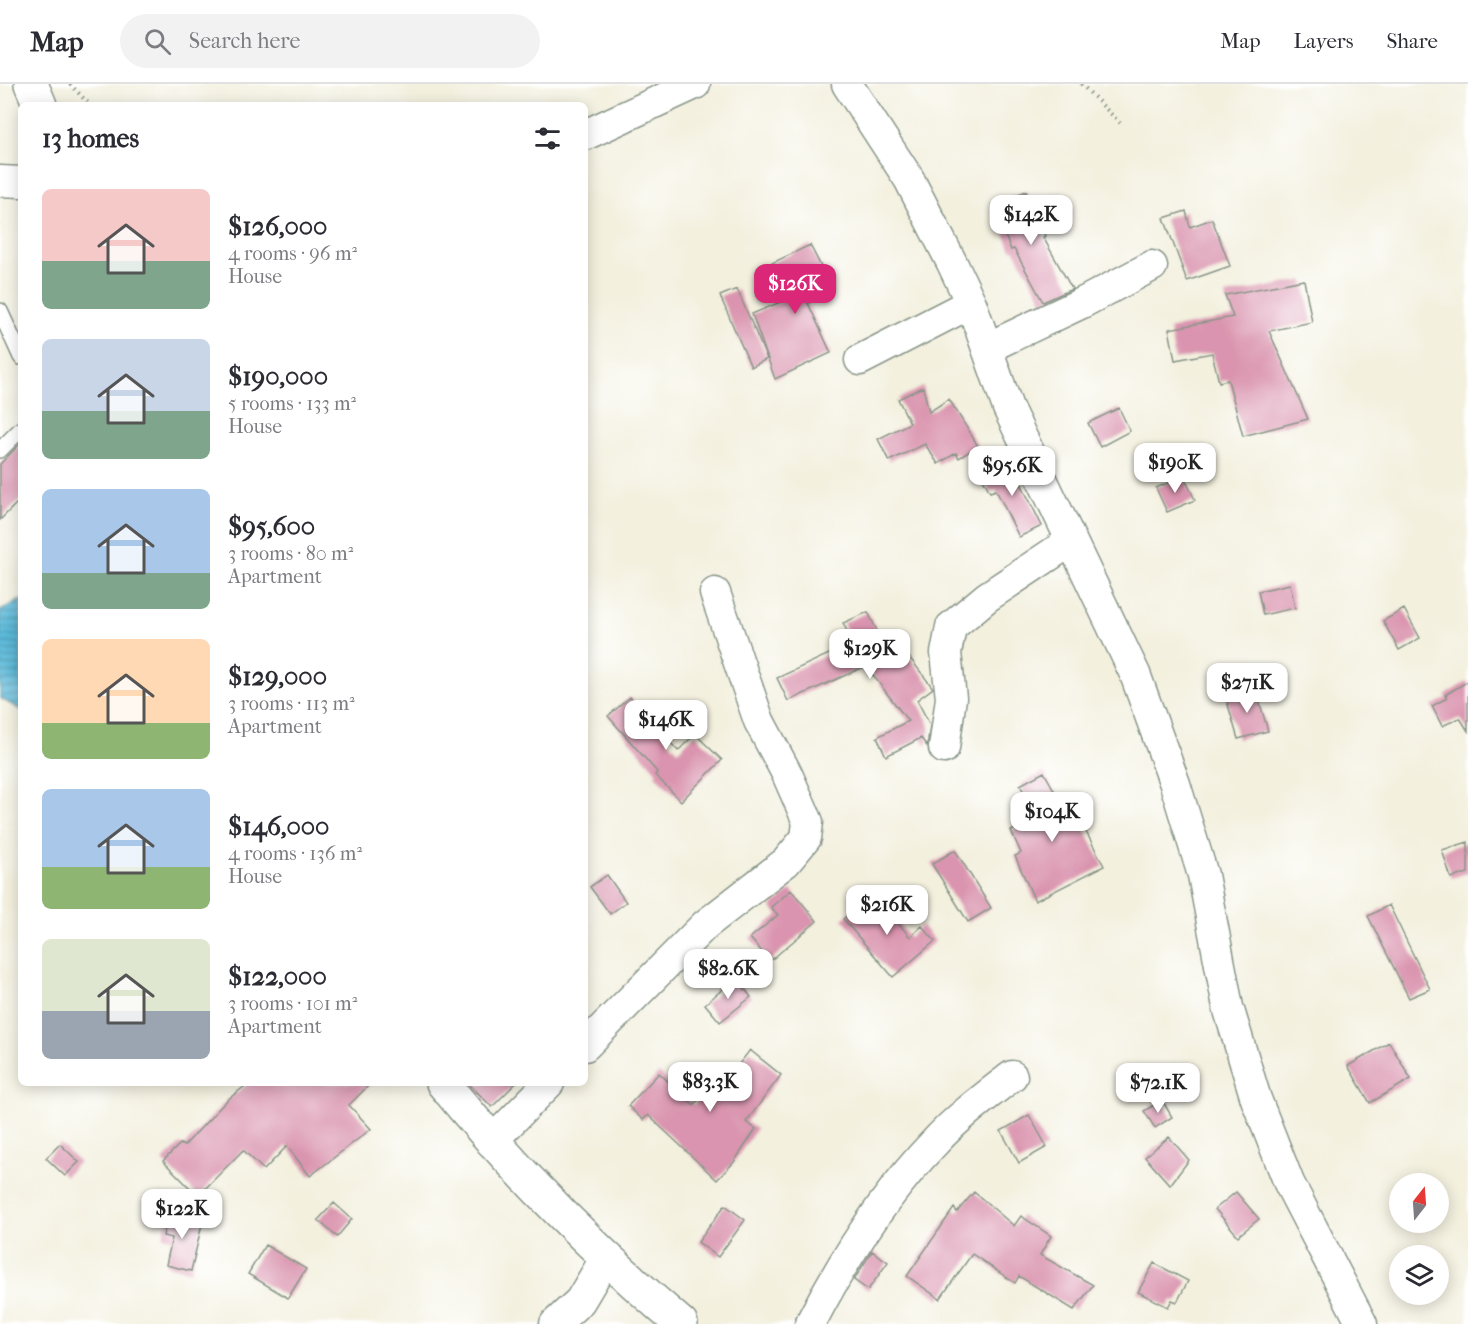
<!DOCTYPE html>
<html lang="en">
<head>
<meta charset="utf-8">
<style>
  :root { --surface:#fff; --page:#f2f2f3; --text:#2b2b33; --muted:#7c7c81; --line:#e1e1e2; --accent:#db2777 }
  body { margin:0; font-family:"IM FELL French Canon",serif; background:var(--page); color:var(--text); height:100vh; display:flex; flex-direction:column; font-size:22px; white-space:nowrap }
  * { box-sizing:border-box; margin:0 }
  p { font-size:20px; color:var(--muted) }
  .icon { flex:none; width:33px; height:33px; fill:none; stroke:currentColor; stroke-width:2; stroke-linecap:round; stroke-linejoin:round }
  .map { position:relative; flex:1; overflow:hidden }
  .details { position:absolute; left:18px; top:18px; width:570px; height:984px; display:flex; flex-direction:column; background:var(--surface); border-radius:9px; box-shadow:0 3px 15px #0003 }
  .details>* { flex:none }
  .needle { width:39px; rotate:17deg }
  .fabs { position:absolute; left:1389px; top:1089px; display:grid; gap:12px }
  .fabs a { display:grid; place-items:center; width:60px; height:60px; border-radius:50%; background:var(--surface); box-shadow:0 3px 15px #0003; font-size:30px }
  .price { position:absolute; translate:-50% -51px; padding:0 14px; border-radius:12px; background:#fff; color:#222; font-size:20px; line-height:39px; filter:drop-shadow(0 2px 3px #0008) }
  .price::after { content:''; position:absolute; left:50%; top:36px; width:18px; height:14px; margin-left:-9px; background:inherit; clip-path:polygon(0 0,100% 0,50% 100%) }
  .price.selected { background:var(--accent); color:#fff }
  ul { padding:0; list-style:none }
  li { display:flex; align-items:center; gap:18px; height:150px; padding:0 24px }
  li span { display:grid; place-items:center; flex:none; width:168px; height:120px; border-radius:9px; color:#555 }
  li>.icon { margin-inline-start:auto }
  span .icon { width:72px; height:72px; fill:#fffc; stroke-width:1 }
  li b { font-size:26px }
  h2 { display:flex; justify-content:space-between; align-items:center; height:72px; padding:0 24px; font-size:26px }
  header { display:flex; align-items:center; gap:36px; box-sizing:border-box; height:84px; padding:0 30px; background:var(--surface); border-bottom:2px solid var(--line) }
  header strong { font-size:28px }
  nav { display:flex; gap:33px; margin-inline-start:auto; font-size:21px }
  .search { width:420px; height:54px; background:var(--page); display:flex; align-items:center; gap:15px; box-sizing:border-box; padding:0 21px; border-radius:33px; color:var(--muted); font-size:22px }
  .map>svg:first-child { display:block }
  .water { fill:url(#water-rules); stroke:#3d7b86; stroke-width:1.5 }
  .building { fill:#da94af }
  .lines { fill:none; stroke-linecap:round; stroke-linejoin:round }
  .service-casing { stroke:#899689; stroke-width:18 }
  .minor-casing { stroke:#899689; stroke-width:33 }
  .tertiary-casing { stroke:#899689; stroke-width:36 }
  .path { stroke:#899689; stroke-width:4; stroke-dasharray:1.5 4.5; stroke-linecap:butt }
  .service { stroke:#fff; stroke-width:15 }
  .minor { stroke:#fff; stroke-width:30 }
  .tertiary { stroke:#fff; stroke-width:33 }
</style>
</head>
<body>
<header>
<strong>Map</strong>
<div class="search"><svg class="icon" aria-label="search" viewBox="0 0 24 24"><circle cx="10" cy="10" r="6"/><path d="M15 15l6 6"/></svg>Search here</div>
<nav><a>Map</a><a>Layers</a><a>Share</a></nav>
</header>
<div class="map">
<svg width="1468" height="1240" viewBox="0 0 1468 1240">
  <defs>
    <pattern id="water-rules" width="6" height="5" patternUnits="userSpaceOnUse" patternTransform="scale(1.5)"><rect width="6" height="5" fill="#5bb9d9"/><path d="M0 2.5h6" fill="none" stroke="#4b98b1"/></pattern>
  </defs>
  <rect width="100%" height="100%" fill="#fff"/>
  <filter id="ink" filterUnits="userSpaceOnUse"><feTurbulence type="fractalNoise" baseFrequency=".0167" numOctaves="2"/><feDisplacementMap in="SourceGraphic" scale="12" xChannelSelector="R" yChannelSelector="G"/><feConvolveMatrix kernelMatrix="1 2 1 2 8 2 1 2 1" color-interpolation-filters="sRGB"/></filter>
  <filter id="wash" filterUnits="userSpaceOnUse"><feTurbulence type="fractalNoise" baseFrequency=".008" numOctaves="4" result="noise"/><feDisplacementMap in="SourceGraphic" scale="24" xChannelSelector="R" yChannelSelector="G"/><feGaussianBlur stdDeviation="1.35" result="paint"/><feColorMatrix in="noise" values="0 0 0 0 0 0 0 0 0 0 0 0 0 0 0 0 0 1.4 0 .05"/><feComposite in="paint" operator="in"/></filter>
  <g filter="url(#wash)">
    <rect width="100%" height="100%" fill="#f3f0de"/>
    <path class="water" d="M21,516V626L0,614V527Z"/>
    <g id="blocks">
      <path class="building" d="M1026,107L1045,152L1043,153L1072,205L1043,218L1014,165L1011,166L992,121Z
        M1186,127L1190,143L1212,135L1230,182L1187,197L1164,134Z
        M810,161L833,206L808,219L831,269L775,295L752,230L790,214L772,179Z
        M1304,196L1312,238L1269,247L1308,335L1243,352L1228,296L1219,298L1212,269L1175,276L1169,245L1233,233L1225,211Z
        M737,205L767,275L751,283L720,212Z
        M923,303L929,328L949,315L978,362L959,374L956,369L938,380L925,360L889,377L878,355L910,339L898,315Z
        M1119,324L1130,347L1100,363L1088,339Z
        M21,359V415L0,436V380Z
        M1009,375L1042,442L1019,453L996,406L990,408L980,389Z
        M1184,392L1195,416L1167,428L1156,404Z
        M1290,500L1295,524L1263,531L1258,507Z
        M1404,525L1420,554L1399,566L1383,537Z
        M868,528L890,574L903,565L933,604L917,616L930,641L927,662L921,654L886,672L877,653L908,637L866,582L788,617L777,594L853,559L843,539Z
        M1468,597V647L1460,634L1442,642L1432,622L1447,614L1445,611Z
        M1256,606L1268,647L1238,655L1226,614Z
        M630,613L678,667L695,650L722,676L681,717L655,691L657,688L608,632Z
        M1044,688L1069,733L1076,729L1104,782L1035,817L1015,772L1021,769L1011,747L1039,735L1020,701Z
        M1468,758V789L1451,794L1442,766Z
        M955,766L991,824L968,838L932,780Z
        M607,791L626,818L610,830L590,803Z
        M791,806L817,837L770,877L750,854L778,831L771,823Z
        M873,810L910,853L922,842L935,857L893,893L843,835Z
        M1389,821L1430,905L1409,914L1368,832Z
        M736,894L751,913L720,938L705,920Z
        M1389,958L1411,995L1370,1019L1348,982Z
        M750,966L781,991L746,1038L756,1045L734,1078L717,1096L648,1031L643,1036L628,1022L659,989L694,1021L705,1007L713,1013Z
        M249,999H371L349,1021L371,1045L310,1092L287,1062L264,1086L243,1066L198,1112L163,1077L180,1060L184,1062L226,1017Z
        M468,999H516L492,1023Z
        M1162,1016L1172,1033L1155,1044L1144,1027Z
        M1029,1031L1047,1063L1019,1079L1001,1047Z
        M1169,1053L1189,1076L1170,1101L1145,1073Z
        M60,1060L79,1078L65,1092L46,1074Z
        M974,1108L1014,1142L1021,1132L1051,1152L1040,1171L1093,1201L1074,1226L1019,1192L1015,1199L972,1170L940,1215L907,1192L954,1124L957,1128Z
        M1236,1108L1259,1135L1238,1152L1215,1125Z
        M334,1119L352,1135L337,1153L318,1136Z
        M725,1121L745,1136L718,1173L698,1158Z
        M169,1128L203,1136L191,1187L166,1181L172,1154L163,1152Z
        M265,1161L306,1185L288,1214L248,1190Z
        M872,1167L888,1178L868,1206L854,1196Z
        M1154,1179L1188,1197L1177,1218L1172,1216L1168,1223L1138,1208Z"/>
    </g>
  </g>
  <g filter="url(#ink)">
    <use href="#blocks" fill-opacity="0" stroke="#899689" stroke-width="1.5"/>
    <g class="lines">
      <g class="service-casing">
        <path id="service" d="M0,227L21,273
          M0,366L21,345"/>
      </g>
      <g class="minor-casing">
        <path id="minor" d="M847,0L909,95L952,179L971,219L1008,324L1135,590L1175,700L1203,791L1228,923L1256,1015L1289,1099L1362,1240
          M585,51L695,0
          M0,97L21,98
          M987,264L1084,218L1152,182
          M860,276L971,219
          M944,664L951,614L946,569L951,543L987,513L1071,457
          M585,962L705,841L786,778L806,754L808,738L787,690L759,637L715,509
          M491,1058L549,999
          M555,1240L580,1217L605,1175
          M810,1240C844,1174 883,1112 935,1058C958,1033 985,1013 1012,992"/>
      </g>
      <g class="tertiary-casing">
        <path id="tertiary" d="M31,0L40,21
          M443,999C515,1087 594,1166 681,1240"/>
      </g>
      <path class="path" d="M70,0L90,21
        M1081,0L1120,39"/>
      <use href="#service" class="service"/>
      <use href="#minor" class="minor"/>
      <use href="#tertiary" class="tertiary"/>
    </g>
  </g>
</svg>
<div class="fabs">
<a><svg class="needle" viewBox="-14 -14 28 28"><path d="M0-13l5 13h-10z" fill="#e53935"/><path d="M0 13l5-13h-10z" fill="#7c7c81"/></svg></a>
<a><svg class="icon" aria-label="layers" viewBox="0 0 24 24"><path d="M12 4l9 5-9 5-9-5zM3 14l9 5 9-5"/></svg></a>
</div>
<b class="price" style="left:1031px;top:162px">$142K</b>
<b class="price selected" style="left:795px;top:231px">$126K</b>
<b class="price" style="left:1175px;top:410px">$190K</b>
<b class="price" style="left:1012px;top:413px">$95.6K</b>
<b class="price" style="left:870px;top:596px">$129K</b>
<b class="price" style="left:1247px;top:630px">$271K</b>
<b class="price" style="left:666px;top:667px">$146K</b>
<b class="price" style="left:1052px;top:759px">$104K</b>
<b class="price" style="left:887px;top:852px">$216K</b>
<b class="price" style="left:728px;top:916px">$82.6K</b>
<b class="price" style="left:710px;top:1029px">$83.3K</b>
<b class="price" style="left:1158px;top:1030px">$72.1K</b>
<b class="price" style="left:182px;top:1156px">$122K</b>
<section class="details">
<h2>13 homes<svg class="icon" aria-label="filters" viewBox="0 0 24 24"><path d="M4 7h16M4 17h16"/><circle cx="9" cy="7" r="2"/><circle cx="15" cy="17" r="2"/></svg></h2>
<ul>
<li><span style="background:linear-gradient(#f6c9c9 60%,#7fa58c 0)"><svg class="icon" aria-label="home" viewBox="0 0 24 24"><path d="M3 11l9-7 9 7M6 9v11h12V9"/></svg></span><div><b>$126,000</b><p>4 rooms · 96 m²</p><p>House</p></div></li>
<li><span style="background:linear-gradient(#c9d6e8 60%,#7fa58c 0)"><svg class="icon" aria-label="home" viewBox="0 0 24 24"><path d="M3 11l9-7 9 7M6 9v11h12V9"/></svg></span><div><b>$190,000</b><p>5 rooms · 133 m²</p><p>House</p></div></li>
<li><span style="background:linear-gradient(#a9c7e8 70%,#7fa58c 0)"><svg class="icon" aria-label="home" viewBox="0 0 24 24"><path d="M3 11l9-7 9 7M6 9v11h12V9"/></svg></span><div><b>$95,600</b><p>3 rooms · 80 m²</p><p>Apartment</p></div></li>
<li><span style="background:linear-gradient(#ffd9b3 70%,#8fb573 0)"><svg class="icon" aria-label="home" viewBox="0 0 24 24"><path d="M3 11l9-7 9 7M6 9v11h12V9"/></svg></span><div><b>$129,000</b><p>3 rooms · 113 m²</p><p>Apartment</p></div></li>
<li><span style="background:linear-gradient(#a9c7e8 65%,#8fb573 0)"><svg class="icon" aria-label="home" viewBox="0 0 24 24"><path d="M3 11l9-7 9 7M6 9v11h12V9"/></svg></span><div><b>$146,000</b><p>4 rooms · 136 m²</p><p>House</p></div></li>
<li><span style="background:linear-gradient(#dfe7d0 60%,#9aa5b1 0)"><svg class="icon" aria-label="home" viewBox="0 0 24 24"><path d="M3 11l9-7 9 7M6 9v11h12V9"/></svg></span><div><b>$122,000</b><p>3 rooms · 101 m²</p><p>Apartment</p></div></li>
</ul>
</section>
</div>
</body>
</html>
